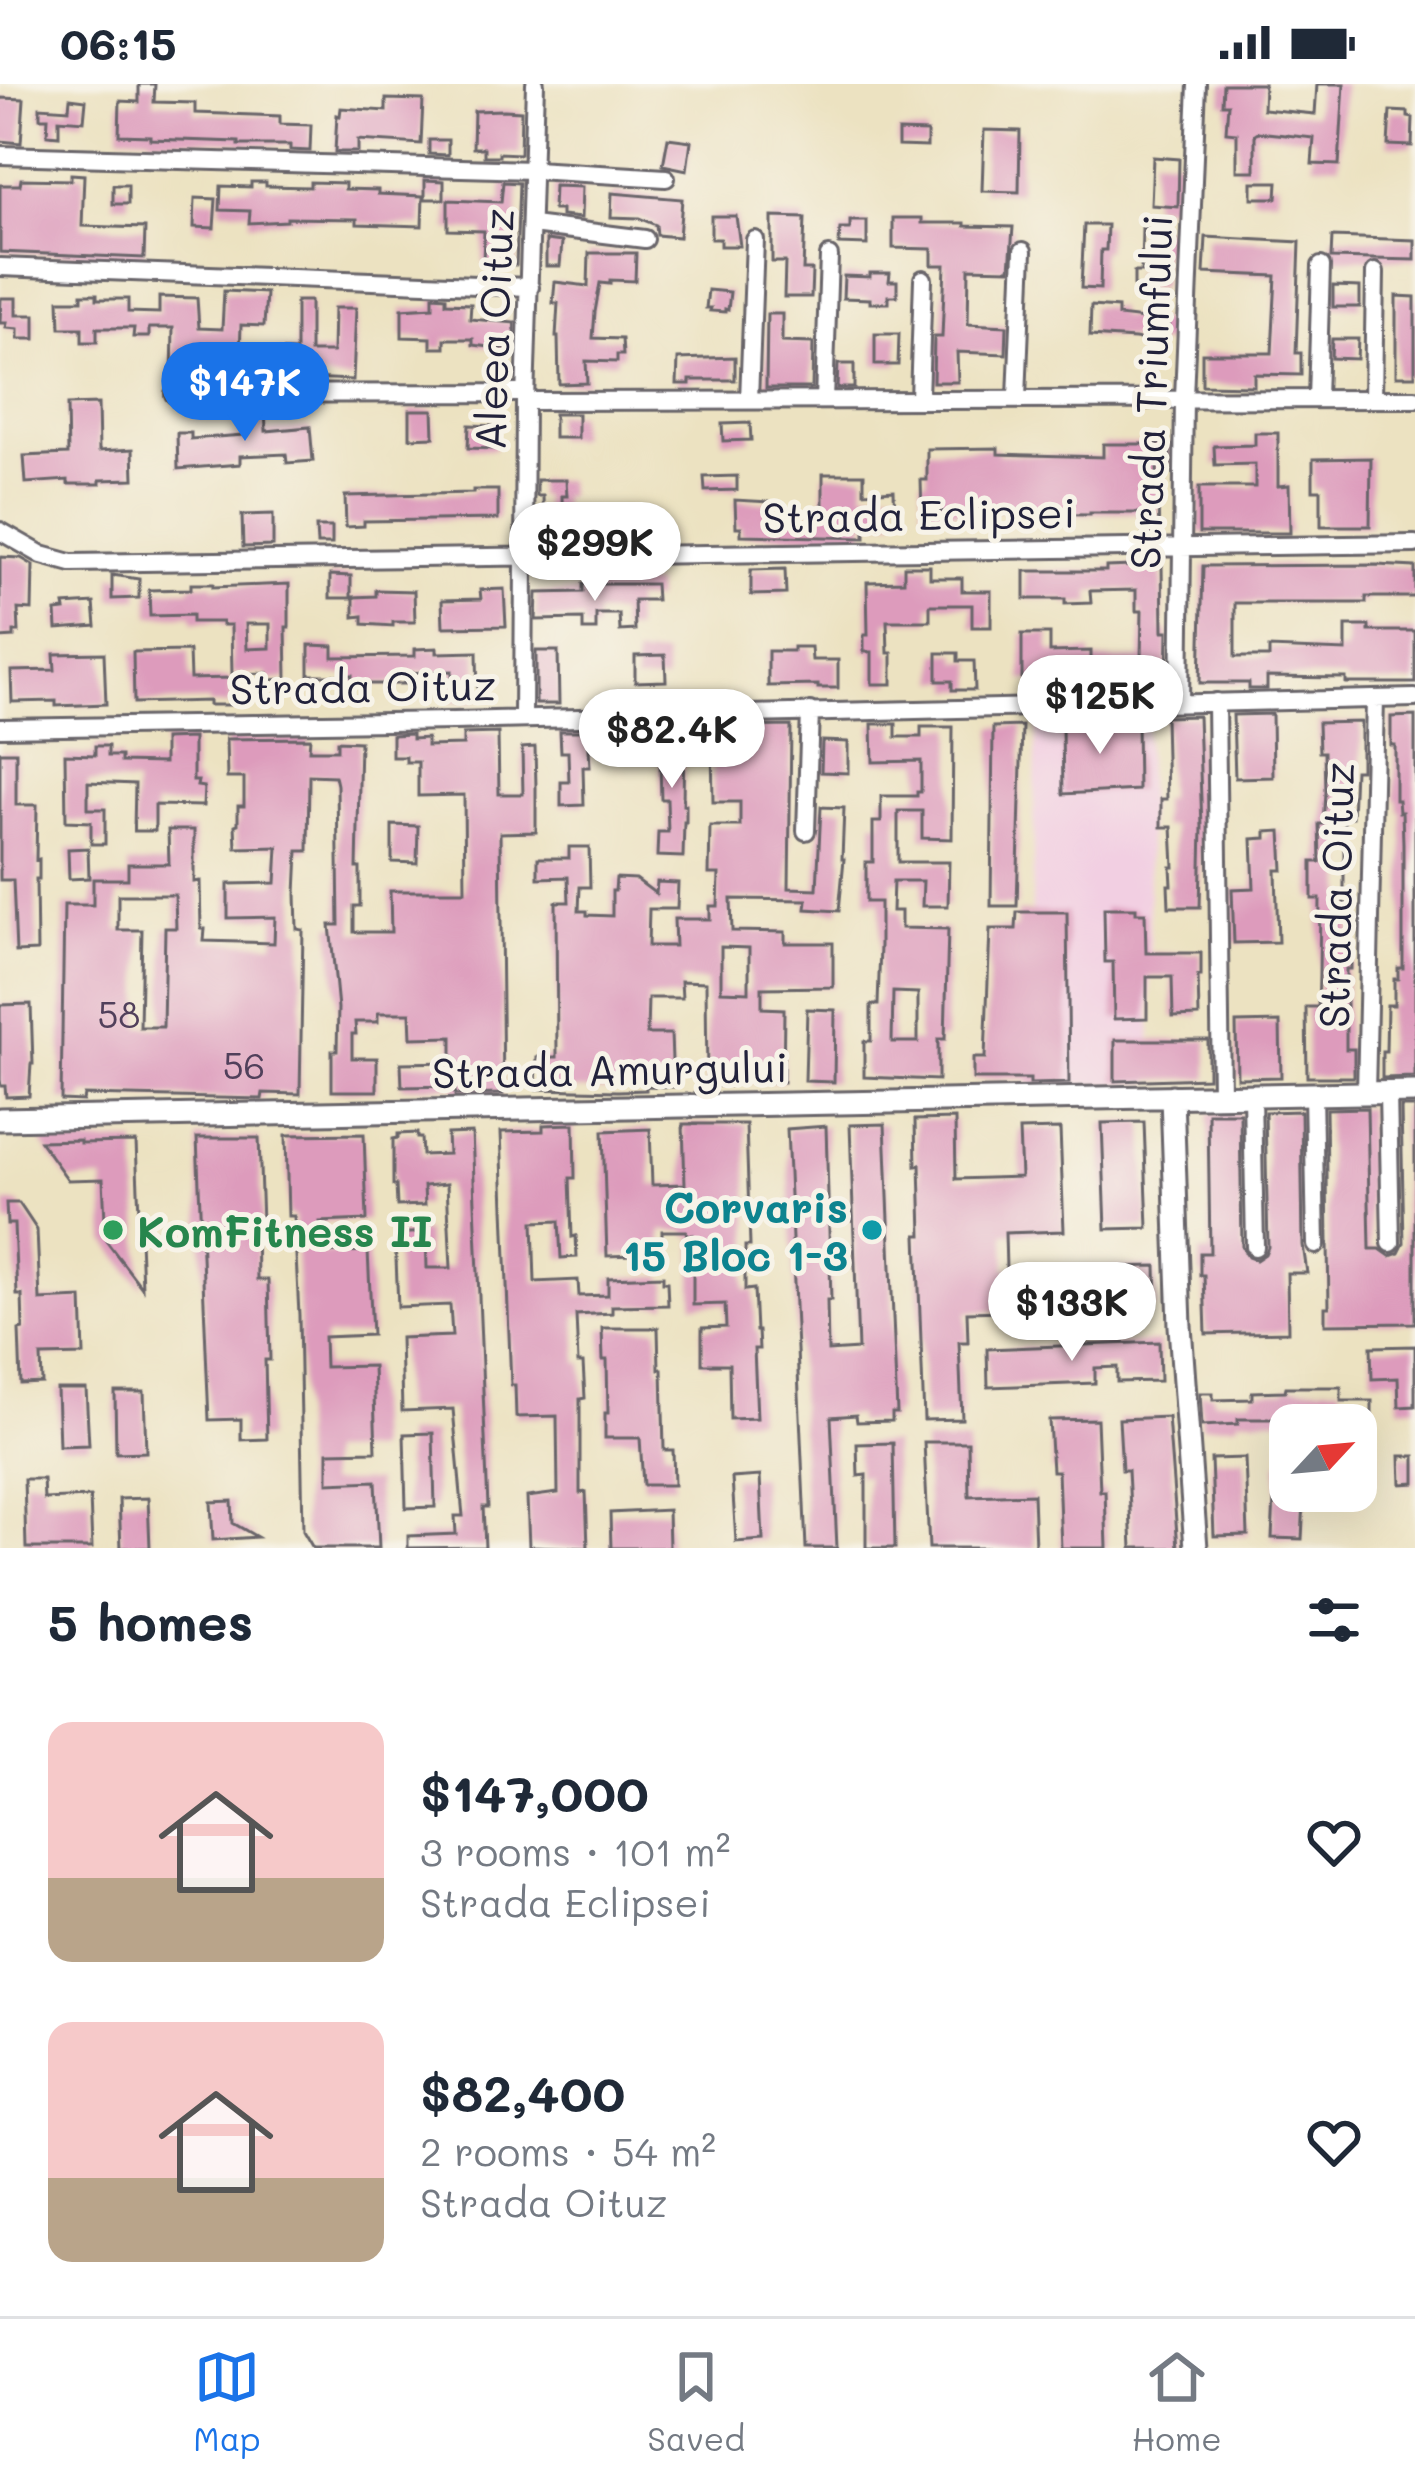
<!DOCTYPE html>
<html lang="en">
<head>
<meta charset="utf-8">
<style>
  :root { --surface:#fff; --page:#f6f6f7; --text:#1f2937; --muted:#747a83; --line:#e0e1e3; --accent:#1a73e8 }
  body { margin:0; font-family:Mali,sans-serif; background:var(--page); color:var(--text); height:100vh; display:flex; flex-direction:column; font-size:45px; white-space:nowrap }
  * { box-sizing:border-box; margin:0 }
  p { font-size:39px; color:var(--muted) }
  .icon { flex:none; width:66px; height:66px; fill:none; stroke:currentColor; stroke-width:2; stroke-linecap:round; stroke-linejoin:round }
  .map { position:relative; height:1464px; overflow:hidden }
  .details { display:flex; flex-direction:column; background:var(--surface); flex:1 }
  .details>* { flex:none }
  .needle { width:78px; rotate:64deg }
  .tools { position:absolute; left:1269px; top:1320px; display:grid; gap:24px }
  .tools a { display:grid; place-items:center; width:108px; height:108px; border-radius:24px; background:var(--surface); box-shadow:0 12px 48px #0002; font-size:60px }
  .price { position:absolute; translate:-50% -102px; padding:0 27px; border-radius:42px; background:#fff; color:#222; font-size:39px; line-height:78px; filter:drop-shadow(0 3px 6px #0008) }
  .price::after { content:''; position:absolute; left:50%; top:72px; width:36px; height:27px; margin-left:-18px; background:inherit; clip-path:polygon(0 0,100% 0,50% 100%) }
  .price.current { background:var(--accent); color:#fff }
  ul { padding:0; list-style:none }
  li { display:flex; align-items:center; gap:36px; height:300px; padding:0 48px }
  li span { display:grid; place-items:center; flex:none; width:336px; height:240px; border-radius:24px; color:#555 }
  li>.icon { margin-inline-start:auto }
  span .icon { width:144px; height:144px; fill:#fffc; stroke-width:1 }
  li b { font-size:51px }
  h2 { display:flex; justify-content:space-between; align-items:center; height:144px; padding:0 48px; font-size:51px }
  .status { display:flex; justify-content:space-between; align-items:center; height:84px; padding:0 60px; background:var(--surface); direction:ltr }
  .status svg { height:33px; fill:currentColor }
  .tab-bar { display:flex; justify-content:space-around; align-items:center; height:168px; border-top:3px solid var(--line); background:var(--surface); font-size:33px; color:var(--muted) }
  .tab-bar a { display:grid; justify-items:center; gap:6px }
  .tab-bar .current { color:var(--accent) }
  .map>svg:first-child { display:block }
  .built { fill:#f2cfe2 }
  .building { fill:#dd9bbc; fill-rule:evenodd }
  .lines { fill:none; stroke-linecap:round; stroke-linejoin:round }
  .minor-casing { stroke:#69656a; stroke-width:22 }
  .tertiary-casing { stroke:#69656a; stroke-width:27 }
  .minor { stroke:#fff; stroke-width:16 }
  .tertiary { stroke:#fff; stroke-width:21 }
  .leisure-dot { fill:#2e9e5b; stroke:#f7f3e8; stroke-width:4.5 }
  .culture-dot { fill:#0f9aa8; stroke:#f7f3e8; stroke-width:4.5 }
  .labels { text-anchor:middle; dominant-baseline:central; stroke-width:10; stroke-linejoin:round; paint-order:stroke }
  .number-label { font-size:36px; fill:#51405b }
  .street-label { font-size:42px; fill:#22223b; stroke:#f7f3e8 }
  .culture-label { font-size:42px; font-weight:bold; fill:#0d838f; stroke:#f7f3e8; text-anchor:end }
  .leisure-label { font-size:42px; font-weight:bold; fill:#27864d; stroke:#f7f3e8; text-anchor:start }
</style>
</head>
<body>
<div class="status"><b>06:15</b><svg viewBox="0 0 49 12"><path d="M0 12V9h3v3zM5 12V6h3v6zM10 12V3h3v9zM15 12V0h3v12zM26 1h20v11H26zM47 4h2v5h-2z"/></svg></div>
<div class="map">
<svg width="1415" height="1464" viewBox="0 0 1415 1464">
  <rect width="100%" height="100%" fill="#f7f3e8"/>
  <filter id="ink" filterUnits="userSpaceOnUse"><feTurbulence type="fractalNoise" baseFrequency=".00833" numOctaves="2"/><feDisplacementMap in="SourceGraphic" scale="24" xChannelSelector="R" yChannelSelector="G"/><feConvolveMatrix kernelMatrix="1 2 1 2 8 2 1 2 1" color-interpolation-filters="sRGB"/></filter>
  <filter id="wash" filterUnits="userSpaceOnUse"><feTurbulence type="fractalNoise" baseFrequency=".004" numOctaves="4" result="noise"/><feDisplacementMap in="SourceGraphic" scale="48" xChannelSelector="R" yChannelSelector="G"/><feGaussianBlur stdDeviation="2.7" result="paint"/><feColorMatrix in="noise" values="0 0 0 0 0 0 0 0 0 0 0 0 0 0 0 0 0 1.4 0 .05"/><feComposite in="paint" operator="in"/></filter>
  <g filter="url(#wash)">
    <rect width="100%" height="100%" fill="#ece2c1"/>
    <path class="built" d="M1146,628L1152,1000L1027,1002L1037,630Z"/>
    <g id="blocks">
      <path class="building" d="M139,0H155L154,18L195,19V29L280,32V40L311,41L310,67L290,66V61H239V58L150,55V52L119,51L120,17L139,18Z
        M1223,0H1264L1263,25L1315,30L1317,0H1344L1339,81L1312,80L1314,54L1258,48L1255,50V87H1237V49L1226,48L1228,20H1222Z
        M0,14L24,15L21,59L0,57Z
        M70,14L86,16L84,37L59,35V52L47,51L48,34H40V23L69,25Z
        M386,15L423,16L421,60L358,56V68H335L337,31L340,32L341,24L386,27Z
        M504,26L521,27L520,70L499,69V72H484V64H473L474,27Z
        M1390,27L1408,28V33L1413,34L1412,62L1388,61Z
        M984,46L1020,47L1019,108L982,107Z
        M898,47L927,48V63L898,62Z
        M668,54L691,57L687,86L663,81Z
        M429,56H448V71L429,70Z
        M1153,73L1179,75L1178,123L1151,121Z
        M71,90L84,91L82,142L145,144L144,174L0,168V101H20L21,95L71,96Z
        M425,96L444,97V115H425Z
        M251,98H266V102L310,103V98L345,99V105L378,106V110L423,112L422,142L357,140V135L287,134V137L249,139L250,127L220,126L221,102L251,103Z
        M503,98L519,99L516,181L483,180L484,147L448,146V116L501,118Z
        M1252,98H1278L1277,114H1252Z
        M113,101H128V120H113Z
        M554,102L582,103L581,134L561,132V126H553Z
        M612,109L682,115L679,153L657,151L656,141L639,134L611,133Z
        M195,114L216,115L214,144L194,143Z
        M711,132H736L740,162H720V155H711Z
        M772,133L805,134L803,186H812L811,213H784L785,178H772Z
        M893,134H922V139H965V142L1013,143L1010,185L969,184L968,240L1007,242L1006,270L957,268L958,298H933L934,253H942L945,181H932V165L893,164Z
        M850,137H867V161L839,160L840,145H850Z
        M1084,141H1107L1106,166H1101L1100,205L1081,204Z
        M1142,144L1169,145L1168,168H1162V203H1134V188H1141Z
        M1206,153L1300,158L1296,269H1301V291L1254,290V302L1202,301V269H1272L1276,192L1204,189Z
        M1332,153L1415,156V176L1331,174Z
        M546,156L562,158L560,182H546Z
        M589,169H636L635,197L610,196V200L600,199L595,228L593,254L622,255L623,271H617V278L586,277L587,299L559,300L558,253H556L558,219H553L555,198L588,202Z
        M870,189H890L889,197H897V212H888V219H870V215L843,214L844,192L870,193Z
        M1333,202L1360,203V223H1333Z
        M708,206L730,208L728,226L725,225V228L710,227L711,224H706Z
        M224,207L266,209L264,242L241,241L240,271L267,272V266L296,267V217H310V268H333L334,224H356L353,296L239,291V295L172,294L173,244H149V253H133L134,244H97V258H82V244H60L59,216H82V210H97V215H128V228L159,229V213L197,214L199,244L222,245Z
        M433,212L446,213V219L471,220L470,235L515,239L514,266L473,261V255H445V264H431V254L402,253V225L433,223Z
        M1396,212L1415,213V292H1396Z
        M1,214H16V231H35V255H18V245L6,244L7,239H0Z
        M1091,222L1118,224V232L1169,238L1167,260L1135,255L1090,252Z
        M767,230H782V258L813,259L812,304H766Z
        M875,250H899L898,281H875Z
        M1332,255H1358L1357,275L1331,274Z
        M735,273V296H690V300H677L678,275Z
        M838,280H854V304H837Z
        M98,320L99,367L133,365L134,395L100,396V400H68V396L26,399L24,372L68,370L67,321Z
        M265,322L266,347L310,343L313,377L287,379L286,370L240,372V380L178,385L177,349H191V355L243,351L242,323Z
        M410,326H433L434,353L410,354Z
        M554,330H578V354H554Z
        M750,339L751,356L723,357L722,340Z
        M469,341L495,342V365L468,364Z
        M1255,349H1278V402L1289,401L1290,449H1199V403H1255V380L1215,381L1214,362L1255,361Z
        M1103,360H1170V381L1157,382L1159,451H1143L1142,429H1090V431L1007,430V426L922,428L921,396H927V365L998,364V370L1103,373Z
        M1371,374L1370,442H1321V406H1313V375Z
        M823,390H864V408L894,406L895,436L865,437V454L741,451V443H736L735,416L770,418V430L823,429Z
        M737,392V406L705,407L704,393Z
        M537,396H566L567,412H562L563,451L544,452L543,412H537Z
        M473,406H498V435L364,437V442L346,443L345,412L473,409Z
        M608,426H628V439H648L649,458L593,459V432H608Z
        M273,430V462L243,463L242,431Z
        M316,443H332V460H317Z
        M0,473L21,474L33,481L32,526L18,525L19,548H14V553L0,554Z
        M1162,481L1163,547H1168L1167,600L1123,599V602H1103V598L1076,600V589L1051,590V596H1022V550H1050V568L1091,567V576L1141,575L1142,527H1136V506L1090,507L1091,519L1065,520V515H1025V487H1106V483Z
        M1377,481L1415,483V513H1366V519H1235V573H1269V564L1346,567V542H1369V547H1415V599H1346V594L1267,593V605H1249V599H1200L1203,482Z
        M904,482H930V494H962V507H991V543H972V521H930V537H887L888,569H892V600H872V568H864V551H868L867,498L904,497Z
        M785,485L786,510L751,511V486Z
        M112,491L139,495V514L112,515Z
        M330,491L351,492V514H330Z
        M191,500H213V503L289,500V543H286L287,595L267,596V589L232,590L231,541H222V538H192V531L150,532L149,506L191,505ZM246,540H270V564L247,565Z
        M583,500H655L656,516H634L635,546L620,547L619,530H596V546H583V535L536,536L537,509L583,508Z
        M504,505L506,542L443,543L442,516L481,515L480,506Z
        M376,506L414,507L415,538H393V542L363,540V532L354,533V513L376,512Z
        M94,519L96,542L57,545L56,527L65,526L64,521Z
        M309,561L333,562V573L415,572V565L437,564V569L477,568L478,617H452V587L404,589V600H352V591H309Z
        M793,563H811L812,576H838V604H818V601L768,602V567H793Z
        M189,567L190,595L230,594V621H209V617L134,619L133,568Z
        M536,567H558L559,620H536Z
        M104,569L106,620L56,622V617L12,618L11,587L55,586L54,570Z
        M937,569H958V577H974L975,606H952V597H937Z
        M665,571L666,597L635,598V572Z
        M1272,630L1273,693L1235,694L1233,631Z
        M1198,632L1202,743L1200,823H1169L1168,801H1172L1171,783H1174L1172,743H1161V715H1167L1165,633Z
        M1415,632V993L1382,994V967H1386L1387,921H1394V895H1398V884H1403V759L1402,728H1399L1398,716H1395V661H1391V633Z
        M1137,638L1138,706L1063,710L1062,639Z
        M1361,638V686H1354L1352,733H1344V820H1351V885H1346V965H1354V993H1307L1306,923H1318L1319,892L1320,815H1312V778H1320L1319,740H1323L1325,708L1324,668H1319L1318,639Z
        M872,640H896V653H921V643H953L952,755L922,754V727H898V778H949L948,822H922L923,797H893L892,827H901V844L948,845L945,955H938V996L864,993V957H871V921H878L880,862V818H866V778H873V738H881V712H917V708H921V677L873,678ZM893,908L918,909V958H892Z
        M791,642L789,804L817,805L821,723L844,724L842,775H844L839,827L806,825L807,816L731,815L732,847L785,848V859H833V903L762,904V924L784,925L783,998L730,997V1002H707L706,898L681,897L682,914H648L647,950H671L673,1003L646,1002V1006L618,1007L536,1005L537,973H557L556,818H569L568,793L538,794V774H569V763H589L590,803H580L579,827H587V831L612,832V807H615L616,794L636,795L656,810L657,798L678,799L677,825H649L648,862H675L674,835H710V822H718L719,790H709L710,742H740V718H713L712,659H730L729,643ZM721,863L749,864V908L721,907Z
        M1022,642L1017,822H991L993,643Z
        M684,644L683,721H686V738H684L683,773L657,772L658,748H668L667,715H661L659,645Z
        M560,647H588L590,683H583L584,721L561,722V698H569L568,668H561Z
        M498,649L499,710H523L522,664L535,663L536,704V748L500,749L503,1010L455,1011V1002L402,1003L401,979L452,978V953L411,954L410,929H378V938H355L356,950H352V974H377V1007H332V967H337L338,924L330,841H339L337,701L335,692L309,691L308,767H298L296,810L297,845L303,846L300,1010L263,1009L262,1015L84,1011L83,1017L61,1016L64,821H93V795H128V780H169L168,746H194V798L200,797L201,845H205L204,857L274,859L275,833L228,834V800L276,799L278,763L236,764L235,741L238,740V722H244V694H227L226,655L310,654L309,666H337V657L360,658L357,784H360V822H354V848H391L390,807H465L464,711L418,712V678H406V673H392V651L412,650V655L427,654V662L463,661V650ZM118,811H175L176,844H165L163,943H140L142,846H118Z
        M193,654V697H198L197,702L204,703L203,722L155,721V747H134L135,700L88,698V725H105V760H91V738L66,737L65,670L95,671V662H108V672H121V678L164,679V655Z
        M822,657L848,658V689L821,688Z
        M0,668H16V721H37L36,776L39,775V795H36L37,867L16,868L13,796H0Z
        M392,741L418,742L417,779L392,778Z
        M1281,747L1283,786H1276L1278,858L1234,859L1232,805L1254,804L1252,755L1266,754V748Z
        M88,764L89,794L69,795L68,765Z
        M1104,824H1136V829H1145L1146,869H1201V892H1198L1199,932L1173,933L1172,893H1147V934L1114,935L1113,878H1105Z
        M1017,828H1067L1069,999L1030,1000V995H973V974H985L990,845H1016Z
        M31,920L33,980H31L29,1012L6,1013L5,1002H1L0,996V921Z
        M807,925L835,926L834,998L805,997Z
        M1280,938L1281,993L1237,994L1236,939Z
        M1115,956H1208V994L1115,997Z
        M1401,1023H1415V1239L1325,1240V1223H1329L1326,1025L1367,1024L1370,1165H1380L1390,1172L1399,1169L1404,1159Z
        M1301,1027L1303,1161L1307,1189H1287L1288,1248L1206,1250L1204,1191H1200V1169H1210L1208,1029H1240L1242,1163L1248,1173L1256,1176L1265,1170L1268,1163L1265,1028Z
        M955,1035L956,1095L1021,1093L1019,1046L1060,1045L1064,1147L1005,1149L1006,1185L1156,1182L1157,1223L967,1228L968,1258H959L962,1335L924,1336L917,1151H922L920,1081L916,1082L915,1036Z
        M1144,1038L1148,1144L1106,1145L1102,1039Z
        M574,1040L575,1094H570L572,1153L576,1152L577,1173L561,1174L559,1137L533,1138L535,1198L578,1196L579,1212L608,1211V1194L663,1192V1198H667L668,1221L612,1222V1229L576,1231L578,1279H583L585,1314L580,1315V1409L586,1408L588,1464L529,1462L527,1413L558,1409L557,1332L516,1333L515,1301H511L501,1048L543,1047V1041Z
        M683,1040H746L750,1162H745V1206L754,1205L756,1247H758L759,1265H754L757,1334L730,1335L729,1280H702V1244L726,1243L725,1220L693,1221V1151L687,1152L686,1147H662V1170L607,1172L603,1047L650,1045L652,1101L685,1100Z
        M885,1040L897,1329H892V1337L857,1338L856,1331L831,1333L837,1464H806L787,1045L826,1042L831,1216H827L828,1267L858,1265L850,1041Z
        M417,1049V1054H421L422,1071L448,1070L447,1050L472,1049L488,1423H483L485,1463L408,1464V1452L456,1450L455,1432H463L453,1325L402,1327L400,1254L452,1252L450,1221L398,1223L395,1150L426,1148L427,1184H451L447,1100L424,1102L425,1121L397,1122L396,1101H393V1055L398,1054V1050Z
        M364,1050L367,1136L320,1138L321,1169L368,1167L372,1251L324,1253L325,1283L373,1282L376,1367L328,1368V1399L376,1397L379,1464H313L303,1447L299,1231L294,1132H288L286,1051Z
        M197,1054H259L262,1139H256L257,1196H268L270,1276H265L267,1355L241,1356V1335L209,1336Z
        M80,1056V1059L136,1058L142,1204L106,1157L103,1095L68,1096L40,1057Z
        M6,1119H19L37,1146L40,1216L82,1214L84,1271L41,1272L42,1299L21,1300L19,1246L23,1245L22,1211H17L14,1140H7Z
        M602,1244H658L659,1285H662L664,1366H673L674,1401H643L640,1354H605V1329H608L607,1276H603Z
        M1159,1258L1160,1297L1117,1298V1283L1095,1284V1299L988,1303L987,1265Z
        M1415,1262V1322L1399,1323L1398,1294L1372,1295L1371,1263Z
        M1286,1303H1341V1317H1372V1339H1347L1346,1329H1305V1335H1238V1340L1202,1342L1200,1309H1213V1316L1252,1315V1308L1285,1307Z
        M57,1305H86L89,1361L59,1362Z
        M115,1308H144L146,1368L116,1369Z
        M1168,1333L1178,1464H1132L1128,1386H1122L1119,1335Z
        M1097,1335L1100,1407H1105L1107,1464H1061L1058,1387H1052L1049,1336Z
        M433,1349L435,1423L406,1424L404,1350Z
        M924,1358H968L969,1412L1033,1410L1035,1464H929Z
        M893,1359L895,1464H866V1391L858,1392L857,1360Z
        M1356,1367H1376V1393H1356Z
        M1400,1372H1415V1399L1401,1400Z
        M1245,1374L1248,1451L1214,1452L1211,1375Z
        M1290,1378V1415L1304,1416L1302,1455L1272,1454L1274,1414H1278L1277,1379Z
        M760,1392L763,1456L736,1458L732,1394Z
        M24,1395H43L44,1415L90,1413L92,1464H26Z
        M148,1414L150,1464H121L119,1415Z
        M232,1417L233,1439L257,1453L213,1456L211,1418Z
        M668,1426L669,1464H611L610,1429Z"/>
    </g>
  </g>
  <g filter="url(#ink)">
    <use href="#blocks" fill-opacity="0" stroke="#69656a" stroke-width="3"/>
    <g class="lines">
      <g class="minor-casing">
        <path id="minor" d="M0,71L534,86L666,94
          M532,141L645,155
          M0,183L530,203
          M174,310L525,309
          M919,314L923,195
          M1017,314L1023,167
          M1317,315L1321,182
          M1373,315L1375,188
          M749,316L755,156
          M824,316L829,172
          M525,317L1415,315
          M0,447L42,471L71,479L1415,460
          M1180,618L1184,314L1197,0
          M1216,618L1221,1011
          M523,635L525,317L535,0
          M0,644L454,637L1415,614
          M806,747L810,627
          M1388,1008L1391,1159
          M1313,1009L1316,1161
          M1366,1009L1375,615
          M1252,1011L1255,1163"/>
      </g>
      <g class="tertiary-casing">
        <path id="tertiary" d="M1172,1012L1180,1242L1196,1464
          M0,1035L1415,1008"/>
      </g>
      <use href="#minor" class="minor"/>
      <use href="#tertiary" class="tertiary"/>
    </g>
  </g>
  <circle class="leisure-dot" cx="113" cy="1146" r="12"/>
  <circle class="culture-dot" cx="872" cy="1146" r="12"/>
  <g class="labels">
    <g class="number-label">
      <text x="119" y="929">58</text>
      <text x="244" y="980">56</text>
    </g>
    <g class="street-label">
      <text transform="translate(493 245) rotate(-88)">Aleea Oituz</text>
      <text transform="translate(1150 308) rotate(-88)">Strada Triumfului</text>
      <text transform="translate(919 430) rotate(-1)">Strada Eclipsei</text>
      <text transform="translate(363 602) rotate(-1)">Strada Oituz</text>
      <text transform="translate(1335 811) rotate(-89)">Strada Oituz</text>
      <text transform="translate(610 985) rotate(-1)">Strada Amurgului</text>
    </g>
    <g class="culture-label">
      <text x="848" y="1122">Corvaris<tspan x="848" dy="48">15 Bloc 1-3</tspan></text>
    </g>
    <g class="leisure-label">
      <text x="137" y="1146">KomFitness II</text>
    </g>
  </g>
</svg>
<div class="tools">
<a><svg class="needle" viewBox="-14 -14 28 28"><path d="M0-13l5 13h-10z" fill="#e53935"/><path d="M0 13l5-13h-10z" fill="#747a83"/></svg></a>
</div>
<b class="price current" style="left:245px;top:360px">$147K</b>
<b class="price" style="left:595px;top:520px">$299K</b>
<b class="price" style="left:1100px;top:673px">$125K</b>
<b class="price" style="left:672px;top:707px">$82.4K</b>
<b class="price" style="left:1072px;top:1280px">$133K</b>
</div>
<section class="details">
<h2>5 homes<svg class="icon" aria-label="filters" viewBox="0 0 24 24"><path d="M4 7h16M4 17h16"/><circle cx="9" cy="7" r="2"/><circle cx="15" cy="17" r="2"/></svg></h2>
<ul>
<li><span style="background:linear-gradient(#f6c9c9 65%,#b9a48a 0)"><svg class="icon" aria-label="home" viewBox="0 0 24 24"><path d="M3 11l9-7 9 7M6 9v11h12V9"/></svg></span><div><b>$147,000</b><p>3 rooms · 101 m²</p><p>Strada Eclipsei</p></div><svg class="icon" aria-label="heart" viewBox="0 0 24 24"><path d="M12 20l-8-8c-3-5 5-10 8-4 3-6 11-1 8 4z"/></svg></li>
<li><span style="background:linear-gradient(#f6c9c9 65%,#b9a48a 0)"><svg class="icon" aria-label="home" viewBox="0 0 24 24"><path d="M3 11l9-7 9 7M6 9v11h12V9"/></svg></span><div><b>$82,400</b><p>2 rooms · 54 m²</p><p>Strada Oituz</p></div><svg class="icon" aria-label="heart" viewBox="0 0 24 24"><path d="M12 20l-8-8c-3-5 5-10 8-4 3-6 11-1 8 4z"/></svg></li>
</ul>
</section>
<nav class="tab-bar">
<a class="current"><svg class="icon" aria-label="map" viewBox="0 0 24 24"><path d="M3 6l6-2 6 2 6-2v14l-6 2-6-2-6 2zM9 4v14M15 6v14"/></svg>Map</a>
<a><svg class="icon" aria-label="saved" viewBox="0 0 24 24"><path d="M7 4h10v16l-5-4-5 4z"/></svg>Saved</a>
<a><svg class="icon" aria-label="home" viewBox="0 0 24 24"><path d="M3 11l9-7 9 7M6 9v11h12V9"/></svg>Home</a>
</nav>
</body>
</html>
